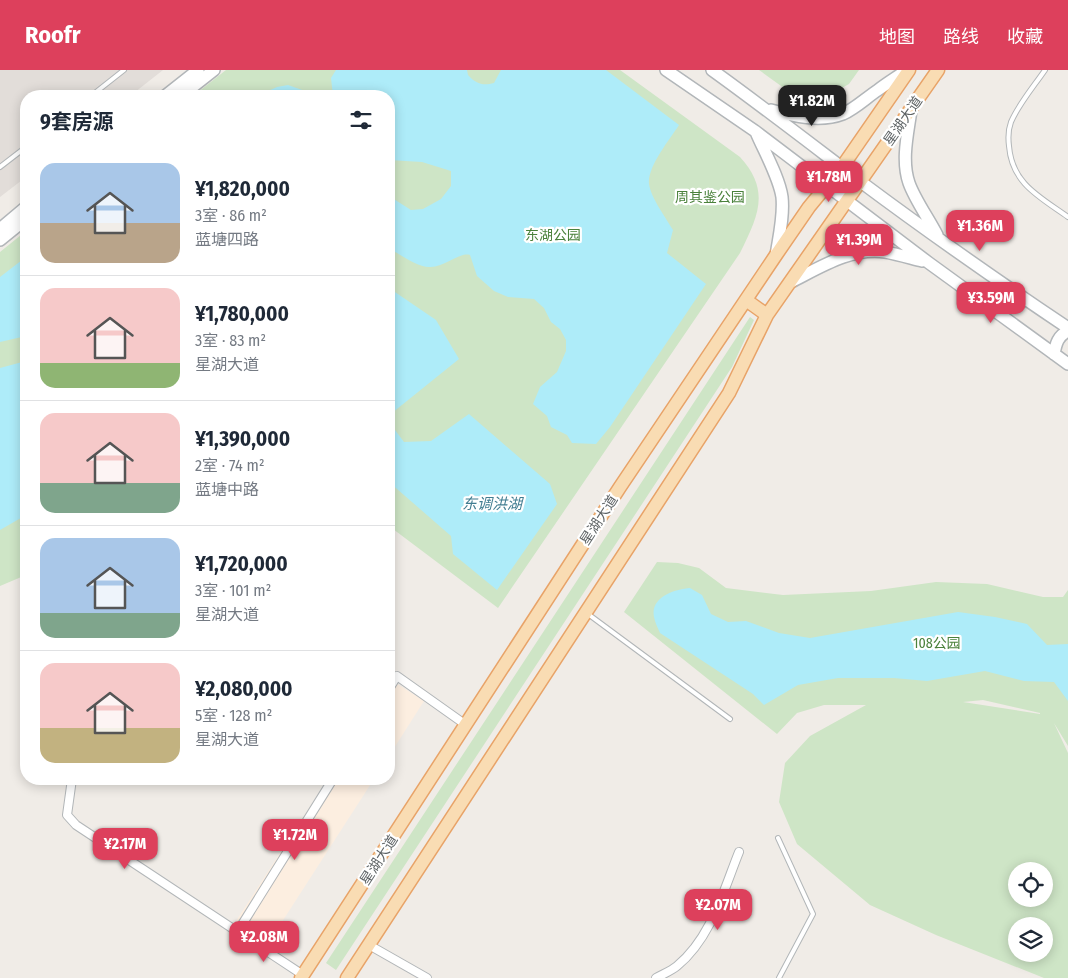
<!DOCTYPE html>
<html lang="zh">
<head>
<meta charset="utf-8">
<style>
  :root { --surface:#fff; --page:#f2f2f3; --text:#1f2937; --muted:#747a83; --line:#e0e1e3; --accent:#dd405c }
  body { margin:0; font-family:"Fira Sans Condensed","Noto Sans SC",sans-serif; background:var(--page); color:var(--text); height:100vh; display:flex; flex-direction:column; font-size:19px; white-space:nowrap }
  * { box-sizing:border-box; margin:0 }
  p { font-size:16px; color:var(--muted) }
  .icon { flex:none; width:28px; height:28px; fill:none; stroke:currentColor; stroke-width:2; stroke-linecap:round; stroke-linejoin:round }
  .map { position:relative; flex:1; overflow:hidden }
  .drawer { position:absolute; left:20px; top:20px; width:375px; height:695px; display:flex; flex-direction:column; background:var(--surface); border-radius:20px; box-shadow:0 2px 12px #0003 }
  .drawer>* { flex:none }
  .fabs { position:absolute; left:1008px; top:792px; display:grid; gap:10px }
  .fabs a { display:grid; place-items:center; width:45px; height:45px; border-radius:50%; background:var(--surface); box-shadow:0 2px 12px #0003; font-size:25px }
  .price { position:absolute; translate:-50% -42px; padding:0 11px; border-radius:10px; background:var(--accent); color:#fff; font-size:16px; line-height:32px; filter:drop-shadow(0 1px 2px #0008) }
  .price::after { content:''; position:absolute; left:50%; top:30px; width:15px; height:11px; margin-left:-8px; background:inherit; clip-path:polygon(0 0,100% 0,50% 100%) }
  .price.selected { background:#222; color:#fff }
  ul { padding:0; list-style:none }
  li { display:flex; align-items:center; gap:15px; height:125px; padding:0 20px }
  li+li { border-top:1px solid var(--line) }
  li span { display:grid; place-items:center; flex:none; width:140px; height:100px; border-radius:15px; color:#555 }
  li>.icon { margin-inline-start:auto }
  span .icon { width:60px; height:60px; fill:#fffc; stroke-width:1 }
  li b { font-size:21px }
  h2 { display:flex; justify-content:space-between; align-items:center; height:60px; padding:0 20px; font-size:21px }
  header { display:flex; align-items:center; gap:30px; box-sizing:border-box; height:70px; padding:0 25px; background:var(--accent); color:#fff }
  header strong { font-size:24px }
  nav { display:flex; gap:28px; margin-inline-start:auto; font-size:18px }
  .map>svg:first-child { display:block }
  .commercial { fill:#fceee0 }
  .education { fill:#e2ddd9 }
  .green { fill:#cee5c6; fill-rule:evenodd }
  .water { fill:#aeecf9 }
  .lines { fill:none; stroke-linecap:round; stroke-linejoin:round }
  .lane-casing { stroke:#b2b6b8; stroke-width:6 }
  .street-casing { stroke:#b2b6b8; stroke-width:10 }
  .secondary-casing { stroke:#b2b6b9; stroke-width:14 }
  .primary-casing { stroke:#e8a368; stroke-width:15 }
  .lane { stroke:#fff; stroke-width:4 }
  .street { stroke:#fff; stroke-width:8 }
  .secondary { stroke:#fff; stroke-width:11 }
  .primary { stroke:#f9dcb3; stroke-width:12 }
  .labels { text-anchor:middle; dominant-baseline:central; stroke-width:4.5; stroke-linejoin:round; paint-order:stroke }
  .street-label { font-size:14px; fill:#5f6466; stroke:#fff }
  .park-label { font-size:14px; fill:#4a813b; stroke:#fff }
  .water-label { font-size:15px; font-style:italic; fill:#417d91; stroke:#fff }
</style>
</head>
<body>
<header>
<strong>Roofr</strong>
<nav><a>地图</a><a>路线</a><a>收藏</a></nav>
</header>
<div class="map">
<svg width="1068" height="908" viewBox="0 0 1068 908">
  <rect width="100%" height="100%" fill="#f0ece7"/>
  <path class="commercial" d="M391,610L424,631L389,686V614Z
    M328,709H374L269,872L236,851Z"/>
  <path class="education" d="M0,0H163L130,26H26V107L0,127Z"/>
  <path class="green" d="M226,0H620L740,87C771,121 758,146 740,183L498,538L389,456V26H193Z
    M759,0H859L849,14L833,23L807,26L788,21Z
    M26,161V505L0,516V182Z
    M750,247L754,250L732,297L336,900L326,893Z
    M657,492L678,493L699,498L726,518L783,525L871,521L936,512L987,514L1043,527H1063L1068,520V676L1054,653L1068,683V908H1044L936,865L870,835L797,774L779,732L785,693L810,666L866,635H824L797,643L777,664L624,542ZM983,630L1040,643V644L963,632ZM1016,801H1044V829H1016ZM1016,856H1044V884H1016Z"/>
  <path class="water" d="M336,0H467L468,5C476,14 483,16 494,13L501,0H606L679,55C670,69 647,97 649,114C651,128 666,148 673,160L667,183L706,214L610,357L596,374L572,373L567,365L551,357L547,346L533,334L540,317L557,302L566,281V270L560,259L551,252L544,238L534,229L508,227L494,221L477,206L470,185C459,182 444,198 429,197C417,197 399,184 389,178V126L411,140L423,139L441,129L451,116V101L422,92L389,90V26H333L331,8Z
    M288,15L305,21L307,26H257L277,17Z
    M26,187V266L0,272V207Z
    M389,218L436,250L459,289L392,343L395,360L404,372L431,371L469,344L550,414L557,434L497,520L453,484L451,466L389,412Z
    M26,291V445L0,460V298Z
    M690,518L702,525L711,544L728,552L746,551L779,563L810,568L958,542L995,547L1027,554L1047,575L1068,574V631L1054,612L1024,611L985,601L927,611L894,608H838L798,615L764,635L753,624L660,563C658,558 655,553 654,547C650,527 675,519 690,518Z"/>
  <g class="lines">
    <g class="lane-casing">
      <path id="lane" d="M1045,0C1034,16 1018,35 1011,52C1008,60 1008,68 1009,76C1012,114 1040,127 1068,147
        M91,26L124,0
        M0,97L26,77
        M588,544L730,649
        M778,768L813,844L779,908"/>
    </g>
    <g class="street-casing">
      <path id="street" d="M389,619L397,606L466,655
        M72,709L67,745L76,755L303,905
        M238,861L333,709
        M369,875L427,908
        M656,908C663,904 671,901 677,896C711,868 723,822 739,782"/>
    </g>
    <g class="secondary-casing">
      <path id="secondary" d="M666,0L755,61L929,193L1068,294
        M712,0C762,36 811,74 861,112C928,162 998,211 1068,258
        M165,26L198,0
        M181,26L214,0
        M771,40C793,46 820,53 843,44C856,38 866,28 878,20C887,13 897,7 907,0
        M911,40C908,63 901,90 909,113C915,130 929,149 937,165
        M756,62C764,81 779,107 782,127C784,146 779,166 776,185
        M0,159L26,137
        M0,170L26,149
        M791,212C819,198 851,177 885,182C897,184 910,188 922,191
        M1054,284C1056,273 1058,266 1068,261"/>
    </g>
    <g class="primary-casing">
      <path id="primary" d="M746,230L767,245
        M301,908L620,417L776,185L809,137L842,97L909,0
        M347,908L729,323L767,245L938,0"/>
    </g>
    <use href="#lane" class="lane"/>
    <use href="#street" class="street"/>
    <use href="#secondary" class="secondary"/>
    <use href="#primary" class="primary"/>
  </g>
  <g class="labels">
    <g class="street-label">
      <text transform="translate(903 51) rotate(-55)">星湖大道</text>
      <text transform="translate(599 450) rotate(-57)">星湖大道</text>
      <text transform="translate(379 790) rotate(-57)">星湖大道</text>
    </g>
    <g class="park-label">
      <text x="710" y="127">周其鉴公园</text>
      <text x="553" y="165">东湖公园</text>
      <text x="937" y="573">108公园</text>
    </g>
    <g class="water-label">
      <text x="492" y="434">东调洪湖</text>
    </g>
  </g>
</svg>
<div class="fabs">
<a><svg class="icon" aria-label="locate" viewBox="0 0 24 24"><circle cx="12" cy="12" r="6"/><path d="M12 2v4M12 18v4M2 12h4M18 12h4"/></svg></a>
<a><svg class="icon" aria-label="layers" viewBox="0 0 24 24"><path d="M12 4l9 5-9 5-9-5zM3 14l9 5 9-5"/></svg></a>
</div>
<b class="price selected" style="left:812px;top:57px">¥1.82M</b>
<b class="price" style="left:829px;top:133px">¥1.78M</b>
<b class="price" style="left:980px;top:182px">¥1.36M</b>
<b class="price" style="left:859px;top:196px">¥1.39M</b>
<b class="price" style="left:991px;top:254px">¥3.59M</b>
<b class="price" style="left:295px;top:791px">¥1.72M</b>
<b class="price" style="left:125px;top:800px">¥2.17M</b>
<b class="price" style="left:718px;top:861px">¥2.07M</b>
<b class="price" style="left:264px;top:893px">¥2.08M</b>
<section class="drawer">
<h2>9套房源<svg class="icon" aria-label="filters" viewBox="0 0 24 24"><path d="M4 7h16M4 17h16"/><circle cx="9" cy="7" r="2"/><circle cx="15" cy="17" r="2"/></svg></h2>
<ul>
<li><span style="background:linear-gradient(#a9c7e8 60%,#b9a48a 0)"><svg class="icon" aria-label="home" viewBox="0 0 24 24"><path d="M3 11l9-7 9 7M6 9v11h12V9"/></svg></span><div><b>¥1,820,000</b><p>3室 · 86 m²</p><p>蓝塘四路</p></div></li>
<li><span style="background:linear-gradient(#f6c9c9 75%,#8fb573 0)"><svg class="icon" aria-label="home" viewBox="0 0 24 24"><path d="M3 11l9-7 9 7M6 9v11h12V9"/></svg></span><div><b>¥1,780,000</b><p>3室 · 83 m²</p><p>星湖大道</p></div></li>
<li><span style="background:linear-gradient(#f6c9c9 70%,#7fa58c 0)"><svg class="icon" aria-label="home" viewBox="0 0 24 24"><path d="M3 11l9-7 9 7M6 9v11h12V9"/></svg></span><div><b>¥1,390,000</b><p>2室 · 74 m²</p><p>蓝塘中路</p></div></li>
<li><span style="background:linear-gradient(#a9c7e8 75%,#7fa58c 0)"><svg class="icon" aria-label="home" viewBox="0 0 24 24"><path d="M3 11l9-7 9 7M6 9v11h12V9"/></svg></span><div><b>¥1,720,000</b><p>3室 · 101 m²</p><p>星湖大道</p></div></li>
<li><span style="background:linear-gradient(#f6c9c9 65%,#c2b280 0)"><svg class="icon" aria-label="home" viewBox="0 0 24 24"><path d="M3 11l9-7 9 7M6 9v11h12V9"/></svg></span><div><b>¥2,080,000</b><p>5室 · 128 m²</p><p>星湖大道</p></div></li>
</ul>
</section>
</div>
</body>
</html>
